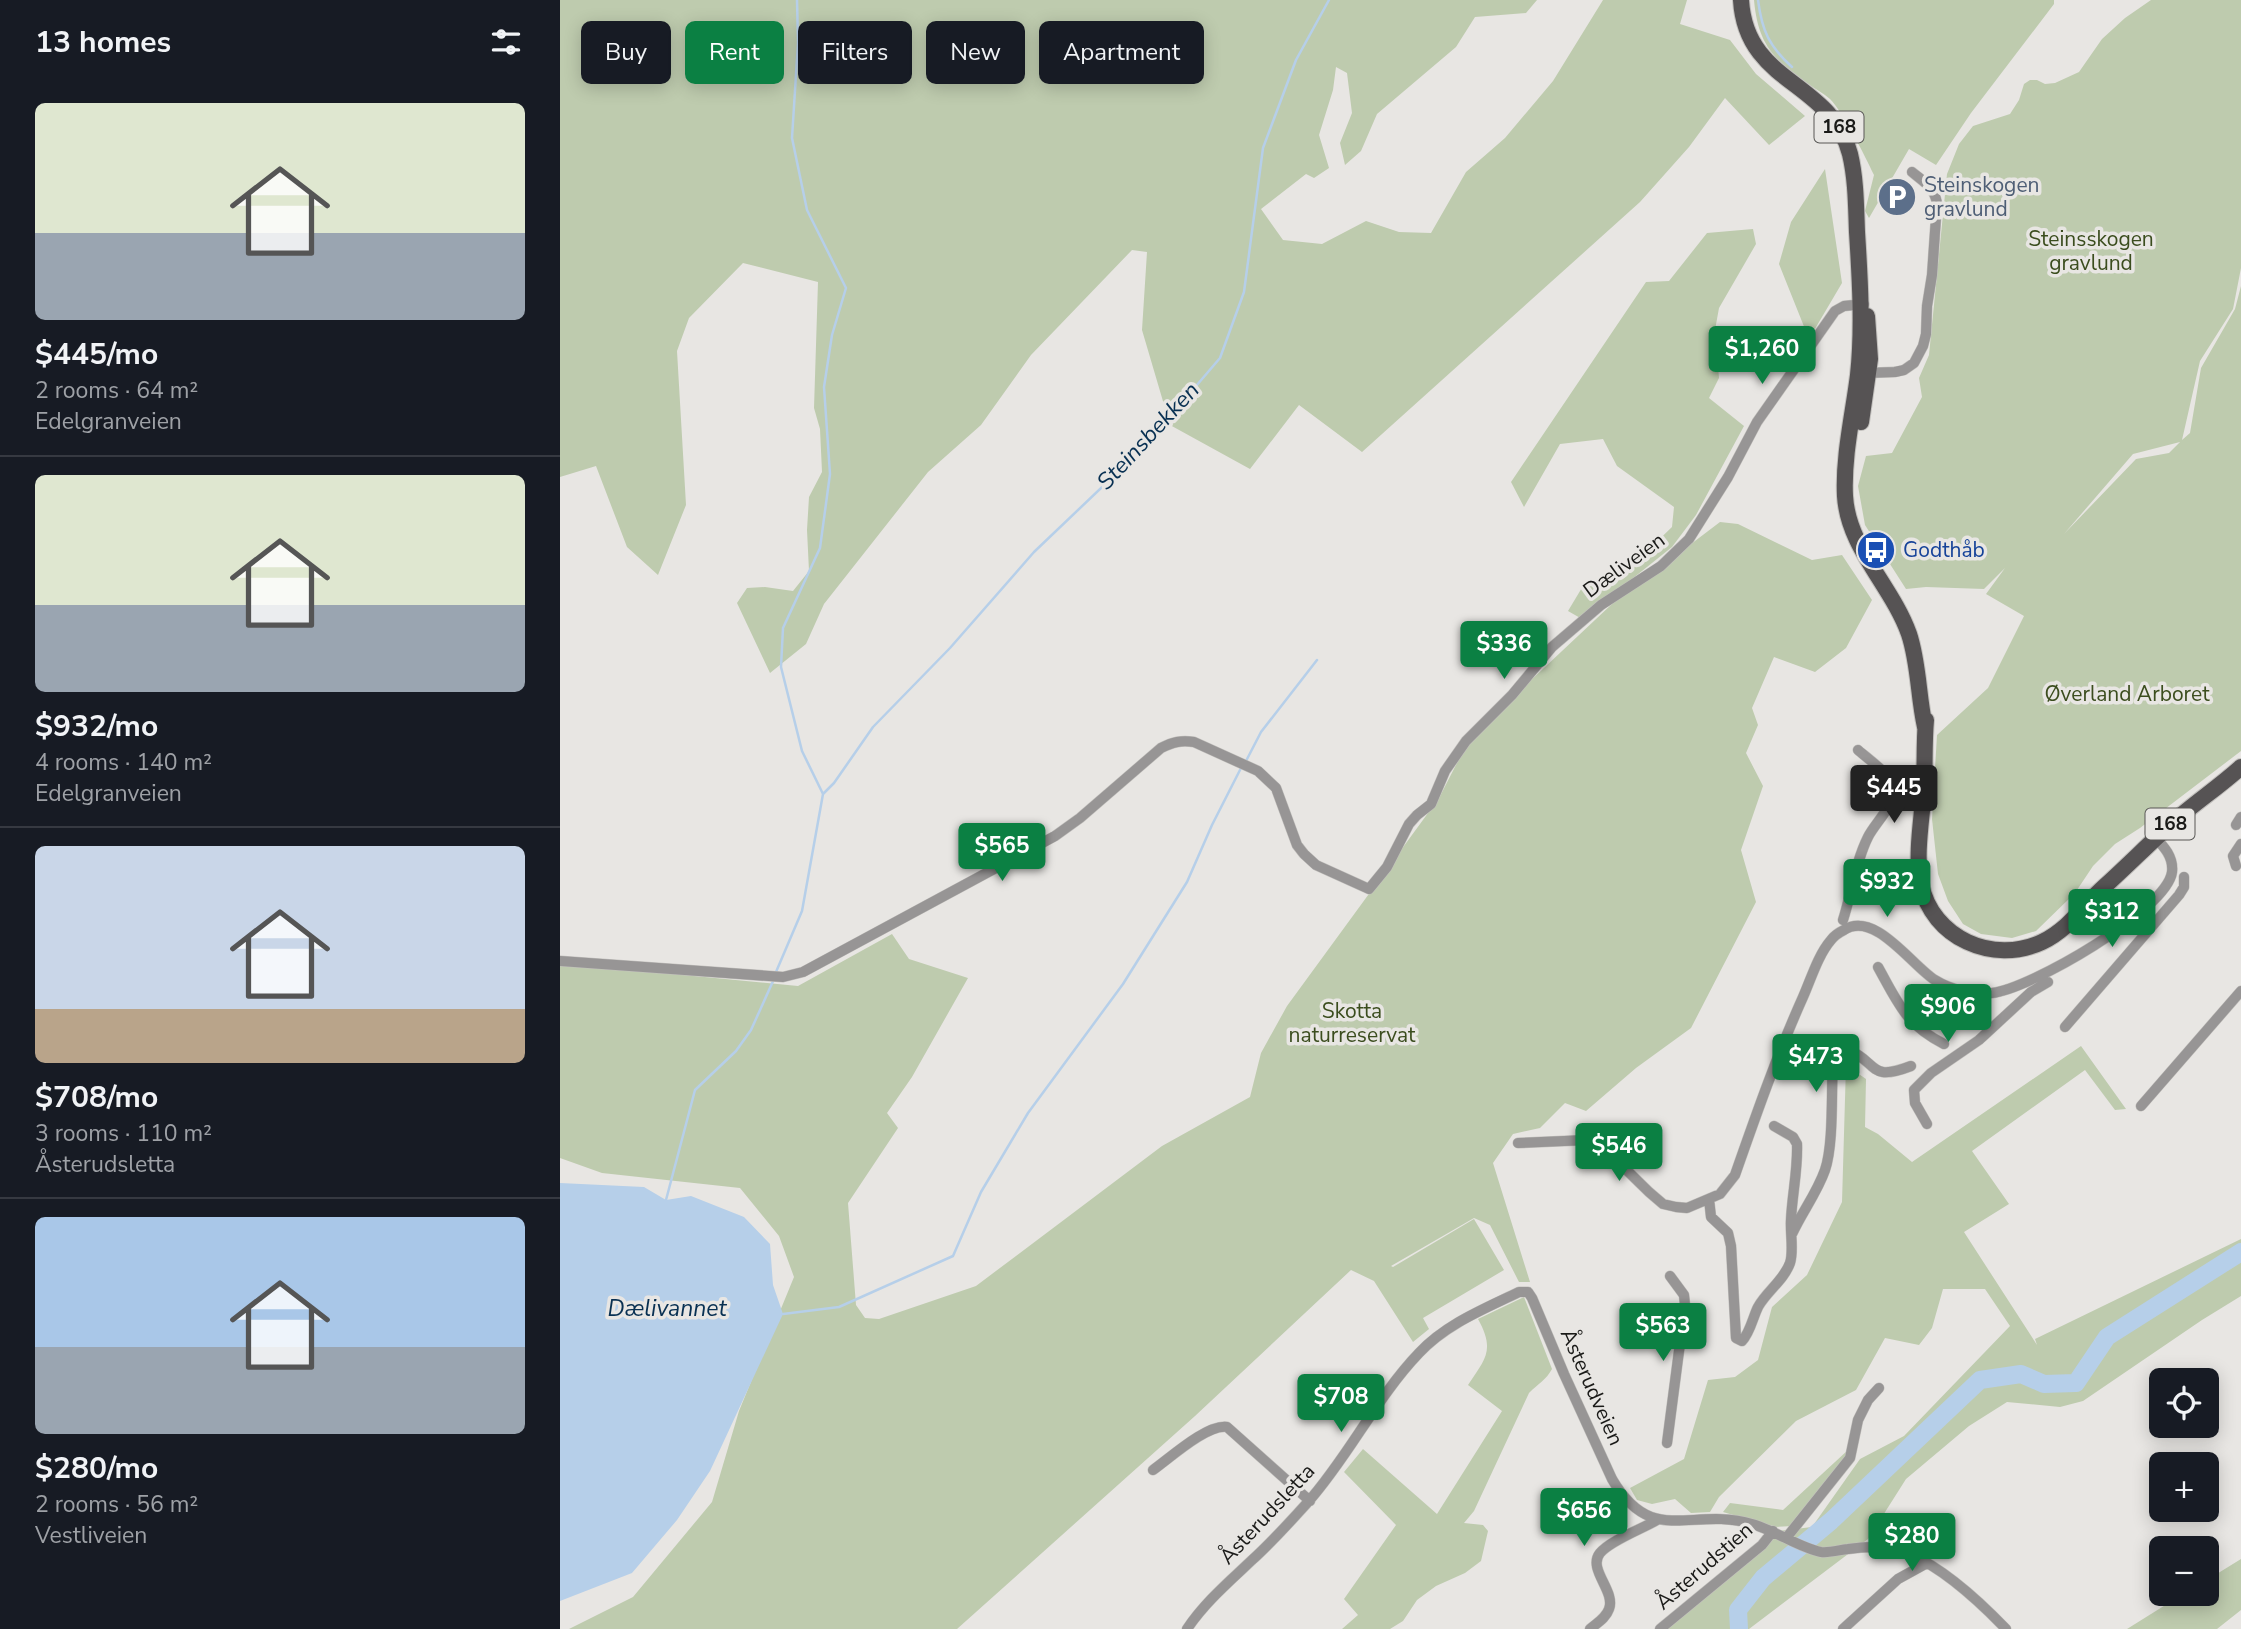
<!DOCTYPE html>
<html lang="en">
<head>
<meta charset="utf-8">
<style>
  :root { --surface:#171b24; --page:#20242c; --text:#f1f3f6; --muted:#9ea1a6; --line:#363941; --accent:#0b8043 }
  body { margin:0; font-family:"Nunito Sans",sans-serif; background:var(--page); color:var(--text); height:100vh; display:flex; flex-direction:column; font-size:26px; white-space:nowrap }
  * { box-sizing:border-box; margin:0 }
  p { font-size:23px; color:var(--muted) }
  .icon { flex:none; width:38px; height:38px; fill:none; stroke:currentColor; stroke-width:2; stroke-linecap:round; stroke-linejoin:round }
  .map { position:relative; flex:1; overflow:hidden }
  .panel { display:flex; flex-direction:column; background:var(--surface); width:560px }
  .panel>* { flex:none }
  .hud { position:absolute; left:21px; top:21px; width:665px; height:63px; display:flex; gap:14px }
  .tools { position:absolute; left:1589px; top:1368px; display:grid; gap:14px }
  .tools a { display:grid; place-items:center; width:70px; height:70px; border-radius:10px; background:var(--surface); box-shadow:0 4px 18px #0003; font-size:35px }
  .price { position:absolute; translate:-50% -60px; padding:0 16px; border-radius:7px; background:var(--accent); color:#fff; font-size:23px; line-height:46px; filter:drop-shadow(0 2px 4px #0008) }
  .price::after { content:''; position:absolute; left:50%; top:42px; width:21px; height:16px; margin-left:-10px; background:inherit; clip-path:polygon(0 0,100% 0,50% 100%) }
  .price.selected { background:#222; color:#fff }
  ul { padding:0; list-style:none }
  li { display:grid; align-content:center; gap:14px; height:371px; padding:0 35px }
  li+li { border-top:2px solid var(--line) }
  li span { display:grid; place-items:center; height:217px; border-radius:10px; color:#555 }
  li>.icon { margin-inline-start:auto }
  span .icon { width:126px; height:126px; fill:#fffc; stroke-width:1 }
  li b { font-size:30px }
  h2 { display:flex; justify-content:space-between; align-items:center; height:84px; padding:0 35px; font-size:30px }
  .chip { padding:0 24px; border-radius:10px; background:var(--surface); box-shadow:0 4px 18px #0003; font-size:24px; line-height:63px }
  .chip.selected { background:var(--accent); color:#fff }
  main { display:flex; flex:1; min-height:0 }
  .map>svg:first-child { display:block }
  .green { fill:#becbae; fill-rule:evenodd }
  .water { fill:#b6cfe9 }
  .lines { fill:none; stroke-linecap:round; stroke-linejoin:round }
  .stream { stroke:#b6cfe9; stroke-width:2.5 }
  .river { stroke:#b6cfe9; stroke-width:18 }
  .minor-casing { stroke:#c3c1be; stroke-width:11 }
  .primary-casing { stroke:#c3c1be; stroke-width:18 }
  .minor { stroke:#979595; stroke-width:10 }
  .primary { stroke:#565354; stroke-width:16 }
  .labels { text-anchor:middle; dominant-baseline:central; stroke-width:7; stroke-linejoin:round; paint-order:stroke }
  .shield { fill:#e8e6e3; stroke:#585755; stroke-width:2 }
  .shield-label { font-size:19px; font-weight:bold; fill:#1a1a18 }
  .service-label { font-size:21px; fill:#4e5e75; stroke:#e8e6e3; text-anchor:start }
  .park-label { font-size:21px; fill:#3b4d1e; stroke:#e8e6e3 }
  .transit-label { font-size:21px; fill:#164399; stroke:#e8e6e3; text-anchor:start }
  .street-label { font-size:21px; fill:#1a1a18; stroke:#e8e6e3 }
  .water-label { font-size:23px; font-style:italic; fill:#083052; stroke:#e8e6e3 }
</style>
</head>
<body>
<main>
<section class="panel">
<h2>13 homes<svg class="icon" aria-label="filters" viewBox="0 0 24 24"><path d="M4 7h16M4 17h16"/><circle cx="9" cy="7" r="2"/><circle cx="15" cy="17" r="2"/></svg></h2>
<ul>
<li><span style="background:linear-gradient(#dfe7d0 60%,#9aa5b1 0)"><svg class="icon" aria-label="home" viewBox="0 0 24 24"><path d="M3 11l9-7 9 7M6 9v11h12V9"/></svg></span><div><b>$445/mo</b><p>2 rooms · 64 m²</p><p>Edelgranveien</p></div></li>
<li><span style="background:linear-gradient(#dfe7d0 60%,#9aa5b1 0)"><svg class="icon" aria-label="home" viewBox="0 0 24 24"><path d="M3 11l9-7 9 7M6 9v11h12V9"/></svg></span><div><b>$932/mo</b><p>4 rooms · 140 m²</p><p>Edelgranveien</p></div></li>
<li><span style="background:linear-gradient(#c9d6e8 75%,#b9a48a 0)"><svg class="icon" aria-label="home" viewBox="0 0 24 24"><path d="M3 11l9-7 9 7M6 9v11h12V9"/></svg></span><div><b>$708/mo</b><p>3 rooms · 110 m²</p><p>Åsterudsletta</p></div></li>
<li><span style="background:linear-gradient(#a9c7e8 60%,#9aa5b1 0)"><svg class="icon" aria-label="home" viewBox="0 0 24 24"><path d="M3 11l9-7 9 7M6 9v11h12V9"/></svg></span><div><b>$280/mo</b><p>2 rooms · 56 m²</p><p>Vestliveien</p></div></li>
</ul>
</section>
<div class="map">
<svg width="1681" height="1629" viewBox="0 0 1681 1629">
  <rect width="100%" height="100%" fill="#e8e6e3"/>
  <path class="green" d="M0,0H977L966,13L915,17L896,47L817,114L801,151L785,165L780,143L792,113L787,73L776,67L773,90L759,135L769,168L754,178L746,174L701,209L723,240L762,244L806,221L839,232L871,233L906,172L945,138L993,81L1043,0H1127L1120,24L1170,40L1196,74L1245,116L1209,145L1165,98L1129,147L1080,202L802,452L739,405L690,469L610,425L582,330L587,252L572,250L471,355L421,425L368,472L264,604L246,644L210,673L177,603L187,588L205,587L233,591L249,571L247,530L249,497L262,472L260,429L254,408L258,282L183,263L129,318L117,351L126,505L98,575L67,547L36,466L0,477Z
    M1194,0H1494V4L1411,113L1376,165L1349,149L1309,218L1305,211L1314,175C1305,156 1283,112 1270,99C1263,93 1255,89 1247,83C1213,59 1198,44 1194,0Z
    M1591,0H1681V268L1673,309L1640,361L1622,440L1630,433L1641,368L1675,309L1681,286V751L1580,828L1555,844L1533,866L1515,893L1476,931L1452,938L1421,934L1403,924L1388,901L1378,874L1372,819L1370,854L1377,735L1428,688L1464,616L1426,594L1445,568L1424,589L1366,587L1346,589L1305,525L1298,486L1306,456L1332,453L1362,397L1359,378L1369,355L1387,174L1399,144L1413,126L1450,114L1459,100L1464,84L1470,80H1477L1485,84L1495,83L1519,72L1542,39L1565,18ZM1620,442L1609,453L1576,459L1504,534L1573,454Z
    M1265,169L1282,283L1249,339L1219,264L1231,222Z
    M1193,229L1196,244L1159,308L1155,330L1159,378L1149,398L1184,426L1136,515L1112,547L1022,619L1008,611L1023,586H1051L1112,527L1114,507L1057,466L1043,439L1000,444L964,507L951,482L1086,282L1109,281L1147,233Z
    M1160,522L1178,524L1252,560L1282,555L1312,600L1286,648L1255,672L1214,657L1192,708L1198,725L1186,753L1203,786L1181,850L1196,902L1131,1028L1076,1068L1026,1111L1005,1103L980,1128L953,1134L933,1163L970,1282H959L930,1225L914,1218L831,1266L833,1267L914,1219L944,1270L863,1318L869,1329L853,1342L814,1281L791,1270L635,1416L397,1629H9L73,1597L152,1502L179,1411L234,1277L219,1236L180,1188L42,1173L0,1158V963L238,986L332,934L349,959L408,978L352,1077L327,1113L338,1128L288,1203L296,1305L305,1318L319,1319L416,1286L602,1146L690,1097L701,1053L727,1006L879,798L898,761L918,730L1052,604Z
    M1521,1046L1566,1109L1555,1110L1525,1070L1412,1151L1449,1204L1404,1232L1477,1345L1475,1339L1681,1239V1296L1642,1320L1523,1401L1500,1407L1447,1402L1409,1426L1346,1479L1308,1539L1189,1629H1100L1217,1531L1252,1527L1300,1459L1344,1436L1450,1326L1425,1289H1383L1372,1328L1359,1345L1325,1338L1296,1390L1236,1421L1159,1497L1150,1512L1131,1513L1115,1499L1092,1504L1077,1500L1070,1488L1124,1459L1148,1380L1175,1377L1198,1360L1212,1307L1247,1275L1282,1202L1286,1065L1306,1079L1305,1127L1318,1134L1352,1162Z
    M964,1297L992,1369C986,1380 978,1384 969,1393L914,1511L904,1523L923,1525L928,1531L921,1561L905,1573L876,1586L857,1600L843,1621L830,1629H782L798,1615L784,1599L836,1525L784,1472L803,1449L877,1514L942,1411L908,1385C926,1358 935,1350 918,1319Z
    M1288,1450L1290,1453L1233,1526L1214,1527L1163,1512L1170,1503L1223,1510Z
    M1681,1559V1610L1657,1629H1567L1623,1594H1647V1580Z"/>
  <path class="water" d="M0,1183L84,1187L106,1200L131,1196L184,1217L210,1244L213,1285L223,1314L150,1471L117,1520L72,1573L0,1601Z"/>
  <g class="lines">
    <path class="stream" d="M237,0L238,43L232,138L247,210L286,288L272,335L264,387L270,474L260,548L223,628L221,667L242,751L263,794
      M1198,0C1202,31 1209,46 1232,67
      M685,763L701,732L757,660
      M263,794L274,783L313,727L390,648L474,552L583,448L660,358L684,292L703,148L736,60L769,0
      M216,972L242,911L263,794
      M106,1200L135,1090L176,1051L191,1030L214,979
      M223,1314L279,1307L393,1256L421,1192L468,1113L563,984L627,882L652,825L681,768"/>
    <path class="river" d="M1179,1629L1178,1610L1203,1578L1271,1521L1420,1380L1461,1374L1484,1384L1516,1383L1547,1337L1681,1252"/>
    <g class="minor-casing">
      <path id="minor" d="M1306,373L1335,372L1344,370L1354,363L1363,346L1366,334L1367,306L1372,275L1377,203C1374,187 1364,182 1352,172
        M1676,825L1681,817
        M1676,866L1673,856L1681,844
        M1283,920C1292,892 1295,863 1308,837C1315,823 1334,806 1334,789C1334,777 1307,758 1298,750
        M0,961L223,977L243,972L495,836L520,818L601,748C613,742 621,740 634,742L698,771L716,788L737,845L744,854L756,865L809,889L827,867L849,824L857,815L871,804L885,771L906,741L952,695L992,647L1041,605L1101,566L1129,539L1168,477L1197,422L1275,311L1284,306L1304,304
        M1318,967C1338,1003 1346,1025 1384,1044
        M1505,1027L1619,895L1624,887V877
        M1581,1106L1681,991
        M1367,1124L1355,1103L1354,1090L1371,1073L1419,1040L1471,992L1488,982
        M958,1143L1027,1140L1041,1145L1089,1192L1103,1204L1116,1207L1127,1208L1160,1194L1175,1175C1196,1115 1217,1055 1243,997C1251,979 1258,955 1271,940C1274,936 1280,932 1284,930C1315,910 1352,966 1375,980C1391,990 1413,995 1432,993C1470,989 1607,910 1612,872C1614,854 1600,843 1590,832
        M1149,1199L1151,1217L1168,1233L1171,1246L1176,1338L1182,1341C1190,1333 1193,1317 1198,1307C1206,1292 1224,1280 1230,1263C1234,1251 1230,1233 1231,1220C1232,1195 1238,1170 1237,1144L1233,1137L1214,1126
        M1232,1234C1242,1212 1257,1193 1265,1170C1274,1144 1271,1090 1273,1060L1275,1054L1286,1049C1319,1061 1307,1083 1351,1066
        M1107,1443L1125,1305L1124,1295L1110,1276
        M593,1470C610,1458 647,1424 667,1427L750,1501
        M1227,1537L1290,1458L1298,1420L1308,1400L1319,1388
        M627,1629C645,1602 669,1582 692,1560C712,1542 730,1522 748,1502C789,1456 816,1398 859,1353C886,1324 924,1309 959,1292H968L972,1298L1004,1374L1052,1479C1092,1548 1131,1506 1192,1524C1214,1530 1242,1549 1261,1552C1270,1553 1279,1550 1288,1549C1308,1546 1331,1545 1350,1554C1384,1569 1421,1603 1446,1629
        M1030,1629C1037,1623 1046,1618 1049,1609C1056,1591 1027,1569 1040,1553C1051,1540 1082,1529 1097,1520
        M1100,1629L1202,1545L1213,1531
        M1283,1629L1338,1579L1367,1563"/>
    </g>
    <g class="primary-casing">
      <path id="primary" d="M1181,0C1186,85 1271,80 1290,154C1296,179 1296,206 1297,232C1300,279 1303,329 1298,375C1293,415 1283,456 1285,496C1288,548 1332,586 1349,634C1359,664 1358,696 1365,727
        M1301,422L1310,359L1307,316
        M1366,720C1364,742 1365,766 1364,789C1362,819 1355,854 1361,884C1372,938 1433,965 1482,942C1509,929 1524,905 1545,886C1567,866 1589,844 1611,824C1633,804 1659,787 1681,767"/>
    </g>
    <use href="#minor" class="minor"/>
    <use href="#primary" class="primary"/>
  </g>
  <defs>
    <g id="parking-disc" transform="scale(2.0125)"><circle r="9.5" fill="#5c6f8a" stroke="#e8e6e3"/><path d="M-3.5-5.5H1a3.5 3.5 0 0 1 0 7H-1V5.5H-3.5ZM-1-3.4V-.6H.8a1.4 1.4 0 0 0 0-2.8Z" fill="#fff"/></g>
    <g id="bus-disc" transform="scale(2.0125)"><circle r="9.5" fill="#1a4fb4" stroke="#e8e6e3"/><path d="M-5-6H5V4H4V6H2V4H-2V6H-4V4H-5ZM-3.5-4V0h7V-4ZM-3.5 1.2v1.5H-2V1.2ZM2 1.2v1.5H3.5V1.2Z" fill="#fff"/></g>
  </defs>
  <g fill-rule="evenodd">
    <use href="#parking-disc" x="1337" y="197"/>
    <use href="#bus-disc" x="1316" y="550"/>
  </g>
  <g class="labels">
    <g class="shield">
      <rect x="1254.5" y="111.5" width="49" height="31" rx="5"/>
      <rect x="1585.5" y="808.5" width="49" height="31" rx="5"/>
    </g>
    <g class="shield-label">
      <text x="1279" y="127">168</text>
      <text x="1610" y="824">168</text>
    </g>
    <g class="service-label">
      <text x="1364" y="185">Steinskogen<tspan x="1364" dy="24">gravlund</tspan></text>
    </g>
    <g class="park-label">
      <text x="1531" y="239">Steinsskogen<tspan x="1531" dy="24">gravlund</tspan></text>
      <text x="1567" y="694">Øverland Arboret</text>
      <text x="792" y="1011">Skotta<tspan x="792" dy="24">naturreservat</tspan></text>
    </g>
    <g class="transit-label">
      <text x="1343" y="550">Godthåb</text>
    </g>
    <g class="street-label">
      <text transform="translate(1064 565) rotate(-36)">Dæliveien</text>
      <text transform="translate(1032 1387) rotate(66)">Åsterudveien</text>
      <text transform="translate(707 1514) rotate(-47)">Åsterudsletta</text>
      <text transform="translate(1144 1566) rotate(-41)">Åsterudstien</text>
    </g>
    <g class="water-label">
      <text transform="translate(588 436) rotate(-47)">Steinsbekken</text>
      <text x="107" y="1308">Dælivannet</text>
    </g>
  </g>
</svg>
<div class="tools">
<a><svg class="icon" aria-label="locate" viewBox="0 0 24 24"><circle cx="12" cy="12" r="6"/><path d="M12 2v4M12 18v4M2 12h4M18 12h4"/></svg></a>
<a>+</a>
<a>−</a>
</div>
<b class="price" style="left:1202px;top:386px">$1,260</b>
<b class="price" style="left:944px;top:681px">$336</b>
<b class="price selected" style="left:1334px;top:825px">$445</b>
<b class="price" style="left:442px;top:883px">$565</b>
<b class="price" style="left:1327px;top:919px">$932</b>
<b class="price" style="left:1552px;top:949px">$312</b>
<b class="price" style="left:1388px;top:1044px">$906</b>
<b class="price" style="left:1256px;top:1094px">$473</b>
<b class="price" style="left:1059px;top:1183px">$546</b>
<b class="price" style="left:1103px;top:1363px">$563</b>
<b class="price" style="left:781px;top:1434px">$708</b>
<b class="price" style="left:1024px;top:1548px">$656</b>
<b class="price" style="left:1352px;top:1573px">$280</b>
<div class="hud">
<a class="chip">Buy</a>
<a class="chip selected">Rent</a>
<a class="chip">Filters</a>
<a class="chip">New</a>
<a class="chip">Apartment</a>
</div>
</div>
</main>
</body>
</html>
